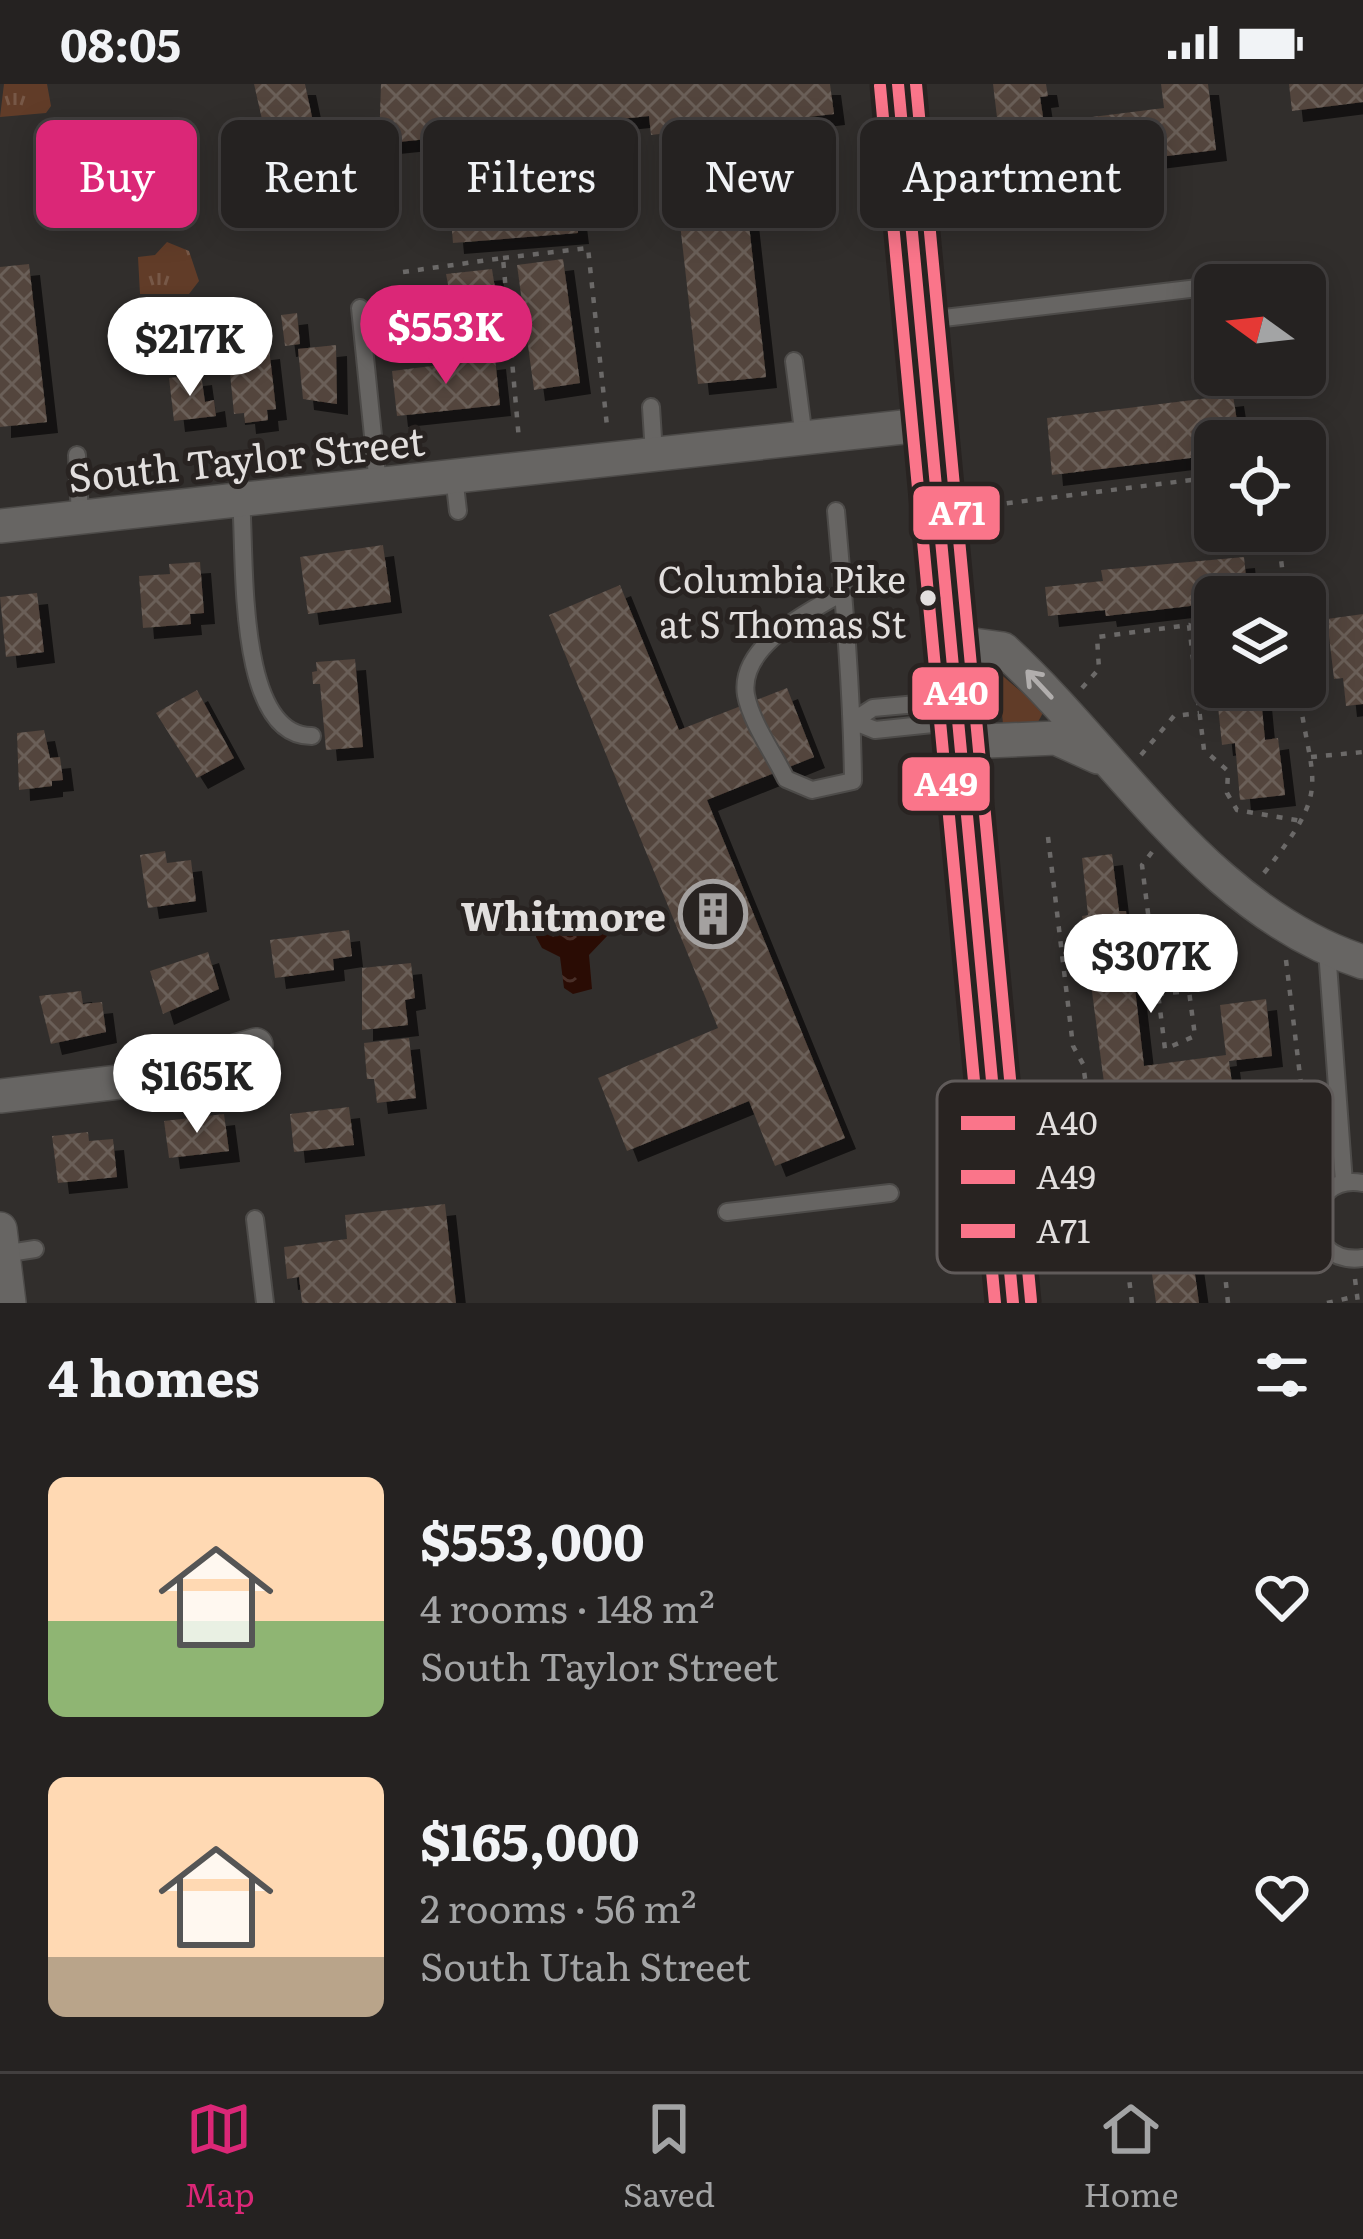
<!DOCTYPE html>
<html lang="en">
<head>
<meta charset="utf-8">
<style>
  :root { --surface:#252221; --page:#2d2a2a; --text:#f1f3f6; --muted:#a3a4a5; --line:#423f3f; --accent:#db2777 }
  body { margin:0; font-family:Literata,serif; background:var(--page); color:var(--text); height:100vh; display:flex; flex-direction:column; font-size:45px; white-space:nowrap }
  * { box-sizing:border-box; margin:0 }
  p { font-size:39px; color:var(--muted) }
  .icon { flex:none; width:66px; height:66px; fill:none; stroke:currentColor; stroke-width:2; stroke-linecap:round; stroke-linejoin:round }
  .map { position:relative; height:1219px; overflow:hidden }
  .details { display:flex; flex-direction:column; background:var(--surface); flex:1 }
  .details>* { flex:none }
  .guide { position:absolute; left:36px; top:36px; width:1293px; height:108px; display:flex; gap:24px }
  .needle { width:78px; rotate:285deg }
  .controls { position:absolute; left:1194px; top:180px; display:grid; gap:24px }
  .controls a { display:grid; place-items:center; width:132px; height:132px; border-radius:18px; background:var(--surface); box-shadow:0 6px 30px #0003,0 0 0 3px var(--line); font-size:60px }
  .price { position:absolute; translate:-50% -102px; padding:0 27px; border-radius:42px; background:#fff; color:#222; font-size:39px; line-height:78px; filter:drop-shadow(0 3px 6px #0008) }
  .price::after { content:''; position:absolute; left:50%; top:72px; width:36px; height:27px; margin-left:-18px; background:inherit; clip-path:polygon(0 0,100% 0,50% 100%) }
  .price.current { background:var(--accent); color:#fff }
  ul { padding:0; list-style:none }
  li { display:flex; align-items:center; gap:36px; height:300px; padding:0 48px }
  li span { display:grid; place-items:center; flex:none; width:336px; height:240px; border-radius:18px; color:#555 }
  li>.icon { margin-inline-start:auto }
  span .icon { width:144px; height:144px; fill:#fffc; stroke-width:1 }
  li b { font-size:51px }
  h2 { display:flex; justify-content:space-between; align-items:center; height:144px; padding:0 48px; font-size:51px }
  .chip { padding:0 42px; border-radius:18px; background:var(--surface); box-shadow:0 6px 30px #0003,0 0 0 3px var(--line); font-size:42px; line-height:108px }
  .chip.current { background:var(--accent); color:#fff }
  .status { display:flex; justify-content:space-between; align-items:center; height:84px; padding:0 60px; background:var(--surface); direction:ltr }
  .status svg { height:33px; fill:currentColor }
  .tabs { display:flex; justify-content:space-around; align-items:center; height:168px; border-top:3px solid var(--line); background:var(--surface); font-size:33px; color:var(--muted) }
  .tabs a { display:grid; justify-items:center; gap:6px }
  .tabs .current { color:var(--accent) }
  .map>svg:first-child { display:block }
  .grass { fill:#613c28 }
  .park { fill:url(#park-tufts) }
  .water { fill:url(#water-ripples) }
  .building { fill:url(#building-cross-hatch); filter:url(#shadow) }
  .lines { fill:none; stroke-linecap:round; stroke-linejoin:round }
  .service-casing { stroke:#4d4b49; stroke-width:20 }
  .minor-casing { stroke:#4d4b49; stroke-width:36 }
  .primary-casing { stroke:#4d4b49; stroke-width:54 }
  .path { stroke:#6b6968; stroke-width:4.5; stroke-dasharray:6 9; stroke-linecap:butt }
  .service { stroke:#676563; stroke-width:16 }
  .minor { stroke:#676563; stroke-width:33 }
  .primary { stroke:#6c6561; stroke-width:51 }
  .bus-1-casing { stroke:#282321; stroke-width:21 }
  .bus-2-casing { stroke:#282321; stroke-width:21 }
  .bus-3-casing { stroke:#282321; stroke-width:21 }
  .bus-1 { stroke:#fa758a; stroke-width:12 }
  .bus-2 { stroke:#fa758a; stroke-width:12 }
  .bus-3 { stroke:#fa758a; stroke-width:12 }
  .oneway { stroke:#b1aead }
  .bus-dot { fill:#e2dfde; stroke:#282321; stroke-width:4.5 }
  .labels { text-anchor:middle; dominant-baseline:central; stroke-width:10; stroke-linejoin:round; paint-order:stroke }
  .bus-label { font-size:36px; fill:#e2dfde; stroke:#282321; text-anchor:end }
  .street-label { font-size:39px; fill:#e2dfde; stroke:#282321 }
  .poi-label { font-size:39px; font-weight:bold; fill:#e2dfde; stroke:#282321; text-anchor:end }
  .key { fill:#282321; stroke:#605b5a; stroke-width:3 }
  .key-label { font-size:33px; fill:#e2dfde }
  .line-badge { stroke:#282321; stroke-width:4.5 }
  .badge-label { font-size:33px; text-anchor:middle; font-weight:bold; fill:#fff }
</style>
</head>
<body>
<div class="status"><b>08:05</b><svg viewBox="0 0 49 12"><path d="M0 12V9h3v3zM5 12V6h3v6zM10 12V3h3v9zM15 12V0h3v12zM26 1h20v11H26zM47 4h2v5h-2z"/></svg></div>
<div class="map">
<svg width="1363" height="1219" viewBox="0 0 1363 1219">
  <defs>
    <pattern id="park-tufts" width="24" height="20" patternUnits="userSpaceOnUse" patternTransform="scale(3)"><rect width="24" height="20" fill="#613c28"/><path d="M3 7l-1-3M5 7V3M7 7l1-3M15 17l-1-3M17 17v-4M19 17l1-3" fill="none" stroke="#775847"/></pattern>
    <pattern id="water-ripples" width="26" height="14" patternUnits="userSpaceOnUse" patternTransform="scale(3)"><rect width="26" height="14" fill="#2a0c04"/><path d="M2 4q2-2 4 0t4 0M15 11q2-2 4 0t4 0" fill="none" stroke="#492f28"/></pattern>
    <pattern id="building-cross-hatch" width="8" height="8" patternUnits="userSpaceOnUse" patternTransform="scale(3)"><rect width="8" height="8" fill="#52443c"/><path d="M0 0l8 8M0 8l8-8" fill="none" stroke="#6b5f58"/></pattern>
    <filter id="shadow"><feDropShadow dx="11" dy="11" stdDeviation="0" flood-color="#0009"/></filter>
  </defs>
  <rect width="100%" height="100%" fill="#312e2c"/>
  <path class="grass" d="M998,588L1044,627L1038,638L1003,640Z"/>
  <path class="park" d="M4,0H47L51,22L46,29L0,33Z
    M167,158L189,167L199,197L189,210H140L138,173L155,171Z"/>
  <path class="water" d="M593,825L607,837L609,850L589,871L592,905L573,910L564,904L560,873L542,864L536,853L538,841L557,831L573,837Z"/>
  <path class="building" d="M254,0H305L315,47L266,53Z
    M381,0H830L834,30L651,51L649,32L379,60Z
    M993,0H1046L1048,12L1040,13L1044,39L1164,24L1161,0H1208L1216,66L1004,92Z
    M1289,0H1363V18L1292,27Z
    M744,96L766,293L698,300L676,104Z
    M572,102L578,149L453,159L449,113Z
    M563,175L580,299L534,306L517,181Z
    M29,180L47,338L0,343V183Z
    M492,185L502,249L458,254L446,190Z
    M174,221L176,234L149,238L148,224Z
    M297,229L300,260L285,262L281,231Z
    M336,261L337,320L303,315L298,265Z
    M269,264L276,325L267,326L268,336L245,339L244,329L234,330L228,269Z
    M495,274L500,321L397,332L392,287Z
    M201,290L205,318L214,316L216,332L174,337L169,294Z
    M1233,311L1240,357H1215V371L1052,391L1047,334Z
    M383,461L391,518L308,530L300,473Z
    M1244,473L1248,513H1215V575L1207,520L1106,532L1105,526L1048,532L1045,503L1103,497L1101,486Z
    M200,478L204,529L190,530L191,540L143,544L139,492L170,490L169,480Z
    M620,501L679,646L787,604L814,673L707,716L845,1054L775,1082L749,1017L627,1067L598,994L718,944L549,531Z
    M37,509L44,568L6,573L0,513Z
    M1363,530V620L1346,622L1343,594L1334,595L1327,535Z
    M355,575L363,663L326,666L320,600H313L312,588L317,587L316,578Z
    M1216,603H1260L1265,656L1278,654L1285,711L1240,716L1235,659L1222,661Z
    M197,606L234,674L197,694L156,629Z
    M44,646L50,674L60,673L63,696L52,697V702L19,706L17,649Z
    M165,767L167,779L191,776L196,817L148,824L140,771Z
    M1112,770L1119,827H1126L1144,982L1226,971L1220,921L1266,915L1272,972L1229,977L1234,1015L1108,1029L1082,832L1088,831L1082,774Z
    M349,846L352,872L333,875L334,886L275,894L270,856Z
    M208,868L219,905L163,930L150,887Z
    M411,879L415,914L405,916L408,941L362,946V884Z
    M81,907L83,920L102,918L106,948L51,960L39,912Z
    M409,954L416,1014L377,1019L374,995H367L364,959Z
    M349,1023L354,1061L294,1068L290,1030Z
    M224,1030L229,1067L169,1074L164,1037Z
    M88,1048L89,1057L113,1055L117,1093L58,1099L52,1052Z
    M1280,1078L1285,1121L1187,1133L1199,1219H1156L1139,1096Z
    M445,1120L456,1219H302L299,1193L287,1195L284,1163L347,1155L345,1131Z"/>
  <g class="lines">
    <g class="service-casing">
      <path id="service" d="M1227,201L1242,199
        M360,224L378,401
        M927,236L1215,202
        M794,277L804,354
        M651,323L654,370
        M77,371L80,433
        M454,392L458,427
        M241,416C246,471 235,653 312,652
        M836,427C844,517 852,607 853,697L812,706L786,695C774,670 751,638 746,611C738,562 809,528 843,508
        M853,637L873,624L950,617
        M853,637L875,646L952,638
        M1327,866L1344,1099
        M1363,1099C1301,1088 1299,1183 1363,1174
        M727,1128L890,1109
        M255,1135L265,1219
        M3,1170L35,1165"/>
    </g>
    <g class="minor-casing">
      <path id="minor" d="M0,442L931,340
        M952,558L1003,565C1118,670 1208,828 1363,878
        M962,658L1056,654L1098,673
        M0,1012L136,996L256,961
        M0,1145L9,1219"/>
    </g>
    <g class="primary-casing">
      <path id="primary" d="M898,0L1013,1219"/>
    </g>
    <path class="path" d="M503,174L588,164L607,342
      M403,188L503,174L519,356
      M977,423L1215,393
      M1286,513L1280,468L1323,447
      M1082,604L1099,585L1097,553L1189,541L1204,666L1228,687L1227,709L1237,726L1302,737
      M1141,671L1174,632L1199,629
      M1311,673L1363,668
      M1048,753L1073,962L1083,980L1096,1072
      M1152,768L1142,781L1165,965L1195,952L1189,907L1231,841
      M1264,789C1334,701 1311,704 1298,603
      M1286,876L1312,1091
      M1158,910L1188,907
      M1291,1138L1286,1142L1298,1155
      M1355,1195L1358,1219
      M1132,1219L1121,1127L1096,1072L1121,1063L1307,1041
      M1228,1219L1221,1151L1284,1142
      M1327,1219L1357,1212"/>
    <use href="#service" class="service"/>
    <use href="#minor" class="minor"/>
    <use href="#primary" class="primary"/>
    <g class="bus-1-casing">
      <path id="bus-1" d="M898,0L1013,1219"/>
    </g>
    <g class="bus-2-casing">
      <path id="bus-2" d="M880,2L995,1219"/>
    </g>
    <g class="bus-3-casing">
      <path id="bus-3" d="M916,0L1031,1217"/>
    </g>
    <use href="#bus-1" class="bus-1"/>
    <use href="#bus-2" class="bus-2"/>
    <use href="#bus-3" class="bus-3"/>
  </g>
  <defs><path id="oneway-shaft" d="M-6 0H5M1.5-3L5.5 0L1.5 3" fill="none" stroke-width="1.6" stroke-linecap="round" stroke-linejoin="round" transform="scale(3)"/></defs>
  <use class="oneway" href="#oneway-shaft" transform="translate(1039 600) rotate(-133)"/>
  <defs>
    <g id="building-ring" transform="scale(3.45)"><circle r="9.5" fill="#282321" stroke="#a4a1a0" stroke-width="1.5"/><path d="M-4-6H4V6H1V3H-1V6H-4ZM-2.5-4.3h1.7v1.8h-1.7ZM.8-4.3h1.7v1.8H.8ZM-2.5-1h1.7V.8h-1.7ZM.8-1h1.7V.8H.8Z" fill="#a4a1a0"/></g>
  </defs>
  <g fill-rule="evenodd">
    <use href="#building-ring" x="713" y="830"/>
  </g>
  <circle class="bus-dot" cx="928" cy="514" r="10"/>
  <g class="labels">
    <g class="bus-label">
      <text x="906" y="493">Columbia Pike<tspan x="906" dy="45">at S Thomas St</tspan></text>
    </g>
    <g class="street-label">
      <text transform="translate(246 373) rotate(-6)">South Taylor Street</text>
    </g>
    <g class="poi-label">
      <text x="666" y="830">Whitmore</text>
    </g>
  </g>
  <rect x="937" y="997" width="396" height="192" rx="18" class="key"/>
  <rect x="961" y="1032" width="54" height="14" fill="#fa758a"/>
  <rect x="961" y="1086" width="54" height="14" fill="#fa758a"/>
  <rect x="961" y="1140" width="54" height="14" fill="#fa758a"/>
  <g class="key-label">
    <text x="1036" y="1051">A40</text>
    <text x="1036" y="1105">A49</text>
    <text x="1036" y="1159">A71</text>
  </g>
  <g class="line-badge">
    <rect x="911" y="400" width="91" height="58" rx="12" fill="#fa758a"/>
    <rect x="910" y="581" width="91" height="57" rx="12" fill="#fa758a"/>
    <rect x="900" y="671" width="92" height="58" rx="12" fill="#fa758a"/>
  </g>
  <g class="badge-label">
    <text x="957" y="441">A71</text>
    <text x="956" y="621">A40</text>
    <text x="946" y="712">A49</text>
  </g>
</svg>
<div class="controls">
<a><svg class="needle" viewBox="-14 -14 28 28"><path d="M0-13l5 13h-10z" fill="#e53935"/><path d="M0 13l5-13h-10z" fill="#a3a4a5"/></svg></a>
<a><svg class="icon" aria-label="locate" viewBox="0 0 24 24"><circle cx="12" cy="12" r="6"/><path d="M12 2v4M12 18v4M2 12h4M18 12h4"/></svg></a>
<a><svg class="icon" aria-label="layers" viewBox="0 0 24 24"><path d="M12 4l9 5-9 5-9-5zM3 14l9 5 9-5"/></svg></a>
</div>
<b class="price current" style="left:446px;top:303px">$553K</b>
<b class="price" style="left:190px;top:315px">$217K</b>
<b class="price" style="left:1151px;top:932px">$307K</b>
<b class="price" style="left:197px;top:1052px">$165K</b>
<div class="guide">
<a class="chip current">Buy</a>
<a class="chip">Rent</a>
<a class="chip">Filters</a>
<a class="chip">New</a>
<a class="chip">Apartment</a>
</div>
</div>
<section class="details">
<h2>4 homes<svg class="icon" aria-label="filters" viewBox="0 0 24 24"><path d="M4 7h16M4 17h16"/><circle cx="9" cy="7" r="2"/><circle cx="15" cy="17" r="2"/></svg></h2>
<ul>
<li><span style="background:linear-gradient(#ffd9b3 60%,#8fb573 0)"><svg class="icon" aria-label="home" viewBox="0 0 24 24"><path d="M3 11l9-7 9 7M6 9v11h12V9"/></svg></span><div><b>$553,000</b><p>4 rooms · 148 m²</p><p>South Taylor Street</p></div><svg class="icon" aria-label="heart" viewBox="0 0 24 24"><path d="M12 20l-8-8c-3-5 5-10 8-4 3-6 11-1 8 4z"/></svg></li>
<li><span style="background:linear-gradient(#ffd9b3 75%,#b9a48a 0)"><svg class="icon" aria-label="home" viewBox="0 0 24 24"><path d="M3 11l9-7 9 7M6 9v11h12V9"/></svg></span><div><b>$165,000</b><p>2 rooms · 56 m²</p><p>South Utah Street</p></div><svg class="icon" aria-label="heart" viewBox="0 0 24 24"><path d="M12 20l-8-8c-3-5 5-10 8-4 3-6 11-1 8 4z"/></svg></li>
</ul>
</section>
<nav class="tabs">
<a class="current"><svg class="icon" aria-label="map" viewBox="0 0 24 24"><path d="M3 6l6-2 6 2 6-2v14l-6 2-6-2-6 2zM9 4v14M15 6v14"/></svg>Map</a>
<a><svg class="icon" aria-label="saved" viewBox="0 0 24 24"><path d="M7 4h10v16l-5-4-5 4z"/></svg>Saved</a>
<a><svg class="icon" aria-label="home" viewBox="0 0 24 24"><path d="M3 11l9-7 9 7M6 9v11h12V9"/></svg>Home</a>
</nav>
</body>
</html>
